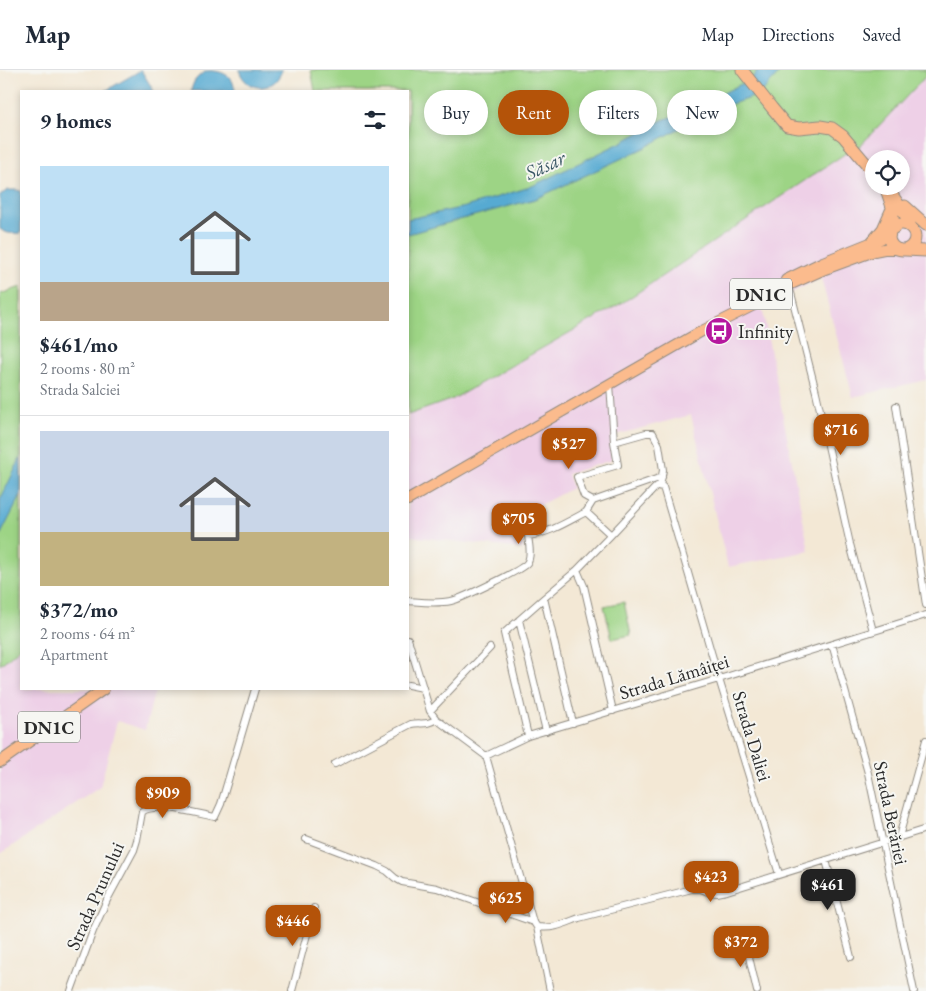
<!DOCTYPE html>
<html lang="en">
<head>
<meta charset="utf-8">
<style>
  :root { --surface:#fff; --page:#f2f2f3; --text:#1f2937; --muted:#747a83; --line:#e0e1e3; --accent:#b45309 }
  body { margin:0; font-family:"EB Garamond",serif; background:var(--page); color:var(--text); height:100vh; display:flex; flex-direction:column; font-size:19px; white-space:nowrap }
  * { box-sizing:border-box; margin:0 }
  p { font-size:16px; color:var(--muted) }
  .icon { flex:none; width:28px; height:28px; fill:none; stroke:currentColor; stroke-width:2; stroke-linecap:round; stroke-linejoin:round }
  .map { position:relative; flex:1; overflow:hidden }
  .details { position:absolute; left:20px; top:20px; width:389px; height:600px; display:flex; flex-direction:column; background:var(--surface); border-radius:0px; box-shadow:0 2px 8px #0003 }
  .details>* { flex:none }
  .guide { position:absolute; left:424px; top:20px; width:426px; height:45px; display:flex; gap:10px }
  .buttons { position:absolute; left:865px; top:80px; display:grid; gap:10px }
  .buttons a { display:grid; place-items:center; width:45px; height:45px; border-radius:50%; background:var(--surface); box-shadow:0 2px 8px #0003; font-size:25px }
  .price { position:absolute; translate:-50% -42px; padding:0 11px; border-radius:10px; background:var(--accent); color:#fff; font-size:16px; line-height:32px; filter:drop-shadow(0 1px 2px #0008) }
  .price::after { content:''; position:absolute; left:50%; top:30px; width:15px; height:11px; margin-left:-8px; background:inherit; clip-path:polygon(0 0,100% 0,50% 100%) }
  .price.on { background:#222; color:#fff }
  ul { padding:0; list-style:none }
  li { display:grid; align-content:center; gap:10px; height:265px; padding:0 20px }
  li+li { border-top:1px solid var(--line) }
  li span { display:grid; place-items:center; height:155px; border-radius:0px; color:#555 }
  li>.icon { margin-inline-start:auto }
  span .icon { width:90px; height:90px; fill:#fffc; stroke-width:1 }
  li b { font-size:21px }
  h2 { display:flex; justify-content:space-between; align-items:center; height:60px; padding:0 20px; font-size:21px }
  .chip { padding:0 18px; border-radius:22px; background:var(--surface); box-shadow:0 2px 8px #0003; font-size:18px; line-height:45px }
  .chip.on { background:var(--accent); color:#fff }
  header { display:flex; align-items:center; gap:30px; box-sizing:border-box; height:70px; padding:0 25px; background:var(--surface); border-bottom:1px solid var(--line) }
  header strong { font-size:24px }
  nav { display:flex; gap:28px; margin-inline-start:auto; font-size:18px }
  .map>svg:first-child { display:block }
  .built { fill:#eed0e7; fill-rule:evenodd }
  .green { fill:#9dd485; stroke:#648058 }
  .water { fill:#56aad2; stroke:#406a7e }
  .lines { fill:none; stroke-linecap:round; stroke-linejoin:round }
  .street-casing { stroke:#8f8a80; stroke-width:8 }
  .primary-casing { stroke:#8f8a80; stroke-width:12 }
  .highway-casing { stroke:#8f8a80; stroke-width:13 }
  .street { stroke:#fff; stroke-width:6 }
  .primary { stroke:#fbbb8d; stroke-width:10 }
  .highway { stroke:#fbbb8d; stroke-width:11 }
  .labels { text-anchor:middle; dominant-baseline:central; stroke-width:4; stroke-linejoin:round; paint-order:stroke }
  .shield { fill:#f6f6f2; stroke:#686867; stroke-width:1 }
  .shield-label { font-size:18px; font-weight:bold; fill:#2b2b2b }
  .poi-label { font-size:19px; fill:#2b2b2b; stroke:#f6f6f2; text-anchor:start }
  .street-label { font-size:19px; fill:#2b2b2b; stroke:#f6f6f2 }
  .water-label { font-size:20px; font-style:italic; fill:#3a5765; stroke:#f6f6f2 }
</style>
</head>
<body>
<header>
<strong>Map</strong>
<nav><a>Map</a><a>Directions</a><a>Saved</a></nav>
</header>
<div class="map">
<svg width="926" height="921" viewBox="0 0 926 921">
  <rect width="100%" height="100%" fill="#f6f6f2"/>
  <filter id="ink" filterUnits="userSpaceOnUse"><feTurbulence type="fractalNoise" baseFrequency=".02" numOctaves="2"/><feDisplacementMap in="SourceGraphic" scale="10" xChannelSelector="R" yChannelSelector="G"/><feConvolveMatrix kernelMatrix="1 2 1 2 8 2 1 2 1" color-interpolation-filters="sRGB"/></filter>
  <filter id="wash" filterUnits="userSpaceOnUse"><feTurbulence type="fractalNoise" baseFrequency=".0096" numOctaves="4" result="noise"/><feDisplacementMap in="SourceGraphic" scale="20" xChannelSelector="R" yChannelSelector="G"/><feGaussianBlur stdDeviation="1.12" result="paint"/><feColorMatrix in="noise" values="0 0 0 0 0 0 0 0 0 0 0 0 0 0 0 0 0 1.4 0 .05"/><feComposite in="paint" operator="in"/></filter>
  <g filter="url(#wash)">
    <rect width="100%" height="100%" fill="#f3e8d5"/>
    <path class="built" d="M926,6V310L853,327L821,208L762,237L809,481L728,497L691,345L611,366L612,390L567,404L572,418L521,445L523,479L408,466V345L453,329L849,81H855ZM874,89H901V116H874Z
      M21,577V619H155L145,660L117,651L100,717L0,784V595Z"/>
    <path class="green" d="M311,0H926V6L855,81H849L625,231L453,329L408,345V21H315Z
      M21,217V577L0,595V224Z
      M624,532L631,565L612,569L604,536Z"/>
    <path class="water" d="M141,0L154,21H105Z
      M239,0H282C275,23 246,23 239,0Z
      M759,0L781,1L759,25L713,40L644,78L535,129L408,164V149L465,137L530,117L622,72L660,51L696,37L751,9Z
      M207,1C221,0 234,5 235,21H191C193,11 197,6 207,1Z
      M8,120H17L21,121V163C13,164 6,164 0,159V125Z
      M21,387V425L0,466V430Z"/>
  </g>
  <g filter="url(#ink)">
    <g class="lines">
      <g class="street-casing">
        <path id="street" d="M789,215L816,322L850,474L873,561
          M896,336L926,535
          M614,372L646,363H653L659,375L663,400L660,416
          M593,431L662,407
          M586,442L593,431L584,426L577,407L618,395L614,372L610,314
          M577,500L584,516L613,641
          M408,531C422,532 436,534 451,531C461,529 522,500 527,493C532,486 529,474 528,466C550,463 567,452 586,442L611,465
          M519,550L546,661
          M832,574L868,703L914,921
          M408,615L423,618
          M430,641L490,578
          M573,653L544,528L577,500L611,465L654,419L657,416L663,417L719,609L779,804
          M528,666L504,563L544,528
          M486,686L492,683L528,666L719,609L926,545
          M335,694L411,654C421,652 427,656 436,649
          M899,767L926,670
          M306,769L377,796L387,801L395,808L402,812L437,818L533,852L486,686L436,649L430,641L408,569
          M826,790L851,887
          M535,854L537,857L550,921
          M537,857C555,859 563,854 579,848L692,819H701L708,822L717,823L727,821L926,759
          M745,870L757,921
          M71,921L93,861L107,830L134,780L137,770L142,742C154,731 199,744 215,747L221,734L255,619
          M292,921L314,838"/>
      </g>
      <g class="primary-casing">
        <path id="primary" d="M786,210L823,192L890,165
          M408,430L702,261L752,236L789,215L825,199L874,181L884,179H898
          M0,692L104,619"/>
      </g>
      <g class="highway-casing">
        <path id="highway" d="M742,0L772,38L787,56L799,58L820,56L832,58L843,66L874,103
          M885,116C897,130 905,143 912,159
          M887,122L892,137L894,158
          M905,136L926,155
          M889 167a13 13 0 1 1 26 0a13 13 0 1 1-26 0Z
          M872,172L883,159L891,141
          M905,180L926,181"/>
      </g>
      <use href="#street" class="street"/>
      <use href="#primary" class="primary"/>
      <use href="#highway" class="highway"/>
    </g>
  </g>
  <defs>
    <g id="bus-disc" transform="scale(1.4375)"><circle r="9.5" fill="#b5179e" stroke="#f6f6f2"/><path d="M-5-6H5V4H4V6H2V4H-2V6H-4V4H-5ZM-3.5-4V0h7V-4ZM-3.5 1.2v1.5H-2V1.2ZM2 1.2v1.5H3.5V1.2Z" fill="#fff"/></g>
  </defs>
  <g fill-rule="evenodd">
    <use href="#bus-disc" x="719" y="261"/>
  </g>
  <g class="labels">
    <g class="shield">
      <rect x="730" y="208.5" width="62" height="31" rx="4"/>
      <rect x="18" y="641.5" width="62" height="31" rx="4"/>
    </g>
    <g class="shield-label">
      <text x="761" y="224">DN1C</text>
      <text x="49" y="657">DN1C</text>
    </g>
    <g class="poi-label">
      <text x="738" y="261">Infinity</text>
    </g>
    <g class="street-label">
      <text transform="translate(674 607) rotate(-17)">Strada Lămâiței</text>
      <text transform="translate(752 666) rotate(73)">Strada Daliei</text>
      <text transform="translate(891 743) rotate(78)">Strada Berăriei</text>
      <text transform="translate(95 826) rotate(-66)">Strada Prunului</text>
    </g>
    <g class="water-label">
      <text transform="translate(545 95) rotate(-25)">Săsar</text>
    </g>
  </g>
</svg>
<div class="buttons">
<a><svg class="icon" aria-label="locate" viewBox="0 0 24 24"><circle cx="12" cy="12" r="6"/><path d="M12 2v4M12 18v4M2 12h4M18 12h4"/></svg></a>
</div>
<b class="price" style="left:841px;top:386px">$716</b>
<b class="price" style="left:569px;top:400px">$527</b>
<b class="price" style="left:519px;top:475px">$705</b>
<b class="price" style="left:163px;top:749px">$909</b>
<b class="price" style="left:711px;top:833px">$423</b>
<b class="price on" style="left:828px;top:841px">$461</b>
<b class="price" style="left:506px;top:854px">$625</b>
<b class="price" style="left:293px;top:877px">$446</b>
<b class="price" style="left:741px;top:898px">$372</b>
<div class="guide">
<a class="chip">Buy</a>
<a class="chip on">Rent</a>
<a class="chip">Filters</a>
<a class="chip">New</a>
</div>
<section class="details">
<h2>9 homes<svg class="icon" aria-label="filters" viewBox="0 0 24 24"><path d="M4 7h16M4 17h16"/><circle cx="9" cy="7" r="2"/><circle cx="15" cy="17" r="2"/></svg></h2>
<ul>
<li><span style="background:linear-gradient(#bfe0f5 75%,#b9a48a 0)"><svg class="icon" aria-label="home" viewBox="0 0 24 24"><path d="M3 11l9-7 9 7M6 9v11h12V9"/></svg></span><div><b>$461/mo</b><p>2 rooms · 80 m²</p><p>Strada Salciei</p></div></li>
<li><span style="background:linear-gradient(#c9d6e8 65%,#c2b280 0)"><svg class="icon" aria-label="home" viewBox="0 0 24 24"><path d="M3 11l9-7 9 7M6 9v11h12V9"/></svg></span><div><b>$372/mo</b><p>2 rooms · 64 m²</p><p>Apartment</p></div></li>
</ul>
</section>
</div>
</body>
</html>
